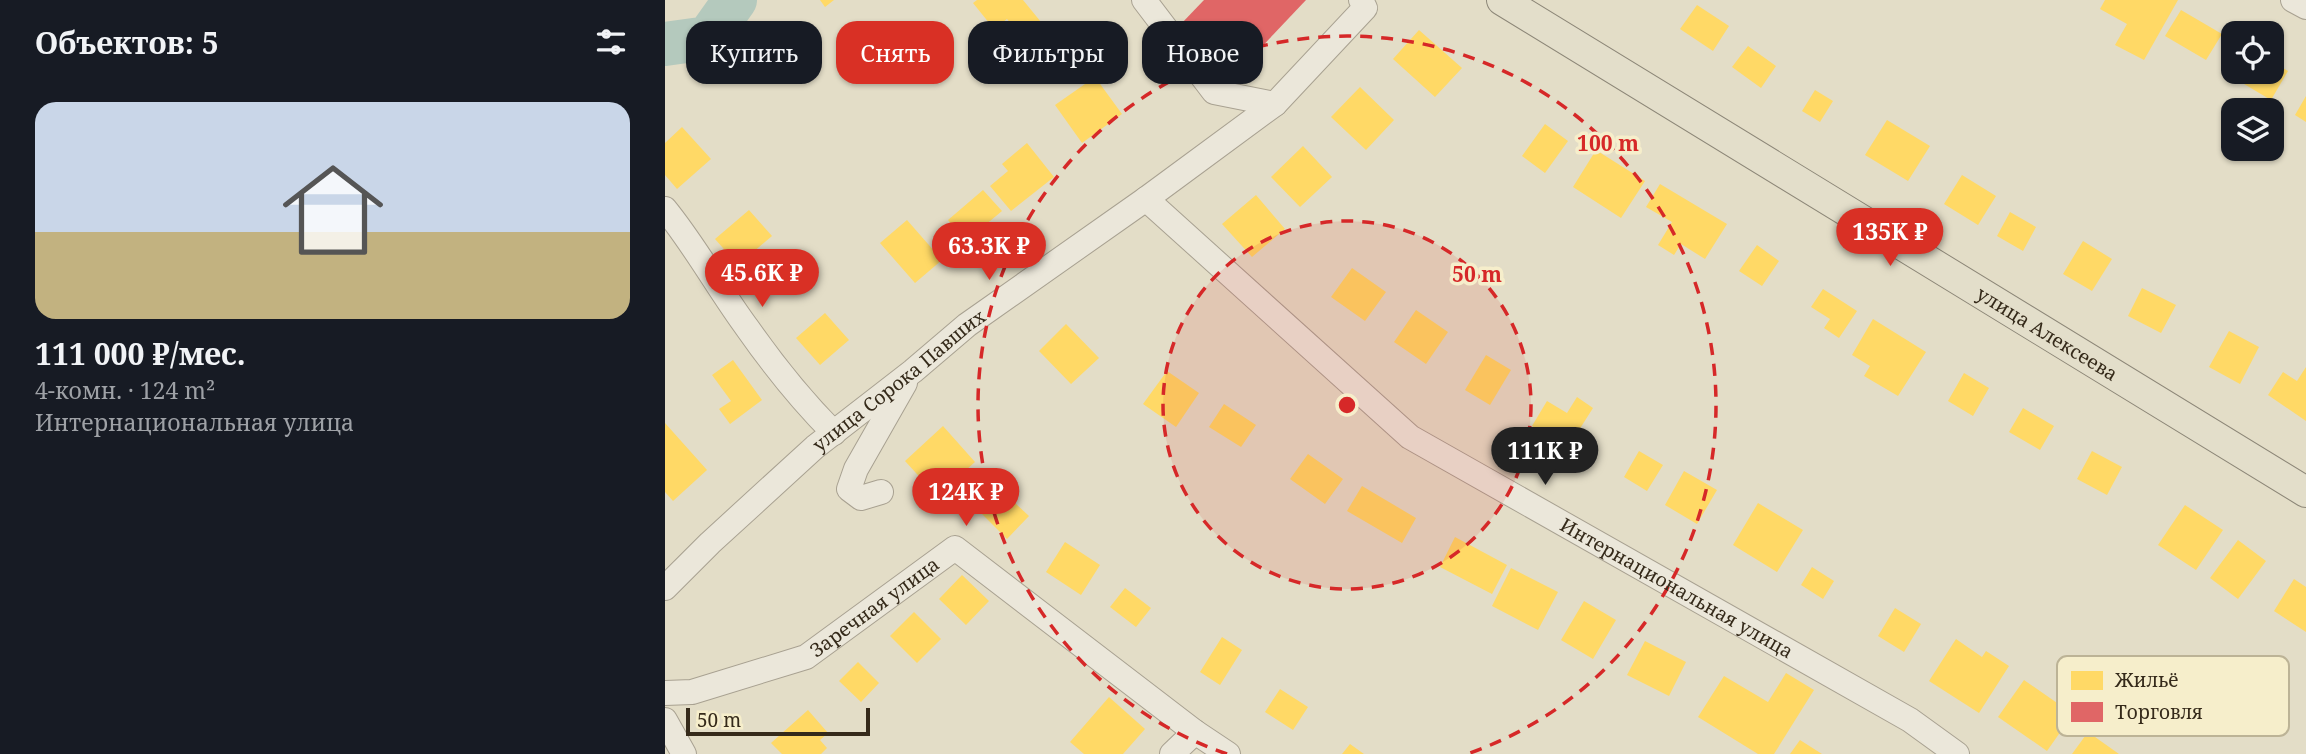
<!DOCTYPE html>
<html lang="ru">
<head>
<meta charset="utf-8">
<style>
  :root { --surface:#171b24; --page:#20242c; --text:#f1f3f6; --muted:#9ea1a6; --line:#363941; --accent:#d93025 }
  body { margin:0; font-family:"Noto Serif",serif; background:var(--page); color:var(--text); height:100vh; display:flex; flex-direction:column; font-size:26px; white-space:nowrap }
  * { box-sizing:border-box; margin:0 }
  p { font-size:23px; color:var(--muted) }
  .icon { flex:none; width:38px; height:38px; fill:none; stroke:currentColor; stroke-width:2; stroke-linecap:round; stroke-linejoin:round }
  .map { position:relative; flex:1; overflow:hidden }
  .panel { display:flex; flex-direction:column; background:var(--surface); width:665px }
  .panel>* { flex:none }
  .banner { position:absolute; left:21px; top:21px; width:665px; height:63px; display:flex; gap:14px }
  .controls { position:absolute; left:1556px; top:21px; display:grid; gap:14px }
  .controls a { display:grid; place-items:center; width:63px; height:63px; border-radius:14px; background:var(--surface); box-shadow:0 2px 5px #0004; font-size:35px }
  .scale { position:absolute; left:21px; bottom:18px; width:184px; box-sizing:border-box; padding-left:7px; border:4px solid #352a1a; border-top:0; font-size:19px; line-height:24px; white-space:nowrap; color:#352a1a; -webkit-text-stroke:5px #f6eecb; paint-order:stroke }
  .price { position:absolute; translate:-50% -60px; padding:0 16px; border-radius:24px; background:var(--accent); color:#fff; font-size:23px; line-height:46px; filter:drop-shadow(0 2px 4px #0008) }
  .price::after { content:''; position:absolute; left:50%; top:42px; width:21px; height:16px; margin-left:-10px; background:inherit; clip-path:polygon(0 0,100% 0,50% 100%) }
  .price.on { background:#222; color:#fff }
  ul { padding:0; list-style:none }
  li { display:grid; align-content:center; gap:14px; height:371px; padding:0 35px }
  li+li { border-top:2px solid var(--line) }
  li span { display:grid; place-items:center; height:217px; border-radius:21px; color:#555 }
  li>.icon { margin-inline-start:auto }
  span .icon { width:126px; height:126px; fill:#fffc; stroke-width:1 }
  li b { font-size:30px }
  h2 { display:flex; justify-content:space-between; align-items:center; height:84px; padding:0 35px; font-size:30px }
  .pill { padding:0 24px; border-radius:21px; background:var(--surface); box-shadow:0 2px 5px #0004; font-size:24px; line-height:63px }
  .pill.on { background:var(--accent); color:#fff }
  main { display:flex; flex:1; min-height:0 }
  .map>svg:first-child { display:block }
  .homes { fill:#ffd966 }
  .shops { fill:#e06666 }
  .lines { fill:none; stroke-linecap:round; stroke-linejoin:round }
  .river { stroke:#b4c9bd; stroke-width:44 }
  .minor-casing { stroke:#a8a191; stroke-width:26 }
  .major-casing { stroke:#8d8778; stroke-width:32 }
  .minor { stroke:#ebe7da; stroke-width:24 }
  .major { stroke:#e3deca; stroke-width:30 }
  .ring { fill:none; stroke:#d62828; stroke-width:3.5; stroke-dasharray:12 9 }
  .labels { text-anchor:middle; dominant-baseline:central; stroke-width:7; stroke-linejoin:round; paint-order:stroke }
  .street-label { font-size:19px; fill:#352a1a; stroke:#f6eecb }
  .key { fill:#f6eecb; stroke:#bcb396; stroke-width:2 }
  .key-label { font-size:19px; fill:#352a1a }
  .centre { fill:#d62828; stroke:#f6eecb; stroke-width:3.5 }
  .ring-label { font-size:21px; text-anchor:middle; font-weight:bold; fill:#d62828; stroke:#f6eecb; stroke-width:7; stroke-linejoin:round; paint-order:stroke }
</style>
</head>
<body>
<main>
<section class="panel">
<h2>Объектов: 5<svg class="icon" aria-label="filters" viewBox="0 0 24 24"><path d="M4 7h16M4 17h16"/><circle cx="9" cy="7" r="2"/><circle cx="15" cy="17" r="2"/></svg></h2>
<ul>
<li><span style="background:linear-gradient(#c9d6e8 60%,#c2b280 0)"><svg class="icon" aria-label="home" viewBox="0 0 24 24"><path d="M3 11l9-7 9 7M6 9v11h12V9"/></svg></span><div><b>111 000 ₽/мес.</b><p>4-комн. · 124 m²</p><p>Интернациональная улица</p></div></li>
</ul>
</section>
<div class="map">
<svg width="1641" height="754" viewBox="0 0 1641 754">
  <rect width="100%" height="100%" fill="#e3ddc7"/>
  <path class="homes" d="M155,0H169L160,7Z
    M312,0H358L376,22L357,37L342,19L329,29L308,3Z
    M1440,0H1513L1479,60L1450,45L1462,24L1435,9Z
    M1032,5L1064,26L1048,51L1015,29Z
    M1516,10L1557,34L1541,60L1500,36Z
    M754,30L797,68L770,97L728,59Z
    M1083,46L1111,66L1096,88L1067,67Z
    M1606,61L1623,71L1606,100L1574,81L1580,72H1606Z
    M430,77L457,114L417,143L390,105Z
    M695,87L729,120L701,150L666,117Z
    M1150,90L1168,101L1155,122L1137,111Z
    M1641,96V122L1630,115Z
    M1222,120L1265,146L1243,181L1200,155Z
    M880,124L903,141L880,173L857,156Z
    M17,127L46,159L12,189L0,175V143Z
    M362,143L389,177L346,211L325,186L343,171L337,164Z
    M638,146L667,177L635,207L606,177Z
    M931,150L980,181L956,218L908,187Z
    M1297,175L1331,196L1313,225L1279,204Z
    M995,184L1062,224L1040,259L1016,244L1009,255L993,245L1007,222L981,207Z
    M318,190L337,211L301,241L283,220Z
    M591,195L620,229L587,257L557,224Z
    M84,210L107,236L73,265L50,239Z
    M1345,212L1371,227L1358,251L1332,236Z
    M242,220L277,260L250,283L215,243Z
    M1418,241L1447,259L1427,291L1398,274Z
    M1092,245L1114,261L1097,286L1074,271Z
    M687,268L721,292L700,321L666,297Z
    M1477,288L1511,305L1496,333L1463,316Z
    M1158,289L1192,311L1174,338L1159,328L1165,319L1146,307Z
    M751,310L783,332L761,364L729,342Z
    M160,313L184,340L155,365L131,338Z
    M1208,319L1261,352L1233,396L1199,376L1205,366L1187,355Z
    M401,324L434,358L406,384L374,351Z
    M1564,331L1594,347L1575,384L1544,367Z
    M821,355L846,370L825,405L800,390Z
    M68,360L97,400L65,424L54,409L66,401L47,375Z
    M1641,367V421L1603,395L1618,372L1632,381Z
    M502,371L534,393L511,427L478,404Z
    M1299,373L1324,388L1308,416L1283,401Z
    M912,397L928,408L902,449L867,426L882,401L902,413Z
    M559,404L591,425L576,447L544,427Z
    M1358,408L1389,426L1375,450L1344,432Z
    M0,423L42,470L8,501L0,492Z
    M278,426L310,462L272,496L240,461Z
    M974,451L998,465L982,491L959,477Z
    M1427,451L1457,467L1442,495L1412,479Z
    M643,454L678,479L660,504L625,479Z
    M1019,471L1052,490L1032,524L1000,505Z
    M697,486L751,518L737,543L682,511Z
    M338,492L364,516L342,539L317,514Z
    M1093,503L1138,530L1112,572L1068,545Z
    M1520,505L1558,530L1531,570L1493,545Z
    M790,537L842,565L827,594L775,567Z
    M1573,540L1601,561L1573,599L1545,578Z
    M400,542L435,565L416,595L381,572Z
    M1147,567L1169,581L1158,599L1136,585Z
    M846,568L893,592L873,630L827,606Z
    M297,575L324,601L301,625L274,599Z
    M1629,579L1641,587V632L1609,611Z
    M460,588L486,608L471,627L445,607Z
    M919,601L951,620L928,659L896,640Z
    M1230,608L1256,624L1239,652L1213,636Z
    M249,612L276,639L252,663L225,636Z
    M557,637L577,650L555,685L535,672Z
    M1291,639L1317,657L1321,651L1344,666L1314,713L1264,681Z
    M980,641L1021,662L1004,696L962,675Z
    M193,662L214,683L196,702L174,681Z
    M1121,673L1149,690L1109,754H1093L1033,717L1059,676L1103,702Z
    M1359,680L1408,714L1382,751L1333,717Z
    M615,689L643,707L628,730L600,712Z
    M444,697L480,729L458,754H419L405,742Z
    M143,710L163,733L155,740L162,748L156,754H117L106,743Z
    M1423,732L1454,754H1407Z
    M1135,740L1157,754H1125Z
    M685,744L699,754H677Z"/>
  <path class="shops" d="M539,0H641L569,76L515,25Z"/>
  <g class="lines">
    <path class="river" d="M0,44L43,38L70,0"/>
    <g class="minor-casing">
      <g id="minor">
        <path d="M479,0L549,92L610,104"/>
        <path d="M1628,0L1641,7"/>
        <path id="s1" d="M481,199L745,437L1245,720L1292,754"/>
        <path d="M0,209C31,247 54,290 83,329C109,366 137,401 169,433"/>
        <path d="M216,492L196,498L184,489L191,469L240,383"/>
        <path id="s2" d="M0,588L45,543L150,447L248,371L302,325L481,199L610,104L700,8L696,0"/>
        <path id="s3" d="M0,693L27,692L141,657L290,548L530,732L563,754"/>
        <path d="M0,720L19,754"/>
        <path d="M507,754L530,732"/>
      </g>
    </g>
    <g class="major-casing">
      <g id="major">
        <path id="s4" d="M837,0L1641,492"/>
      </g>
    </g>
    <use href="#minor" class="minor"/>
    <use href="#major" class="major"/>
  </g>
  <circle cx="682" cy="405" r="184" fill="#d62828" fill-opacity=".12"/>
  <g class="ring">
    <circle cx="682" cy="405" r="184"/>
    <path d="M562 754A369 369 0 1 1 802 754"/>
  </g>
  <g class="labels">
    <g class="street-label">
      <text stroke="none"><textPath href="#s4" startOffset="639">улица Алексеева</textPath></text>
      <text stroke="none"><textPath href="#s2" startOffset="313">улица Сорока Павших</textPath></text>
      <text stroke="none"><textPath href="#s1" startOffset="662">Интернациональная улица</textPath></text>
      <text stroke="none"><textPath href="#s3" startOffset="231">Заречная улица</textPath></text>
    </g>
  </g>
  <rect x="1392" y="656" width="232" height="80" rx="10" class="key"/>
  <rect x="1406" y="671" width="32" height="19" fill="#ffd966"/>
  <rect x="1406" y="702" width="32" height="20" fill="#e06666"/>
  <g class="key-label">
    <text x="1450" y="687">Жильё</text>
    <text x="1450" y="719">Торговля</text>
  </g>
  <circle cx="682" cy="405" r="10" class="centre"/>
  <g class="ring-label">
    <text x="943" y="151">100 m</text>
    <text x="812" y="282">50 m</text>
  </g>
</svg>
<div class="controls">
<a><svg class="icon" aria-label="locate" viewBox="0 0 24 24"><circle cx="12" cy="12" r="6"/><path d="M12 2v4M12 18v4M2 12h4M18 12h4"/></svg></a>
<a><svg class="icon" aria-label="layers" viewBox="0 0 24 24"><path d="M12 4l9 5-9 5-9-5zM3 14l9 5 9-5"/></svg></a>
</div>
<div class="scale">50 m</div>
<b class="price" style="left:1225px;top:268px">135K ₽</b>
<b class="price" style="left:324px;top:282px">63.3K ₽</b>
<b class="price" style="left:97px;top:309px">45.6K ₽</b>
<b class="price on" style="left:880px;top:487px">111K ₽</b>
<b class="price" style="left:301px;top:528px">124K ₽</b>
<div class="banner">
<a class="pill">Купить</a>
<a class="pill on">Снять</a>
<a class="pill">Фильтры</a>
<a class="pill">Новое</a>
</div>
</div>
</main>
</body>
</html>
